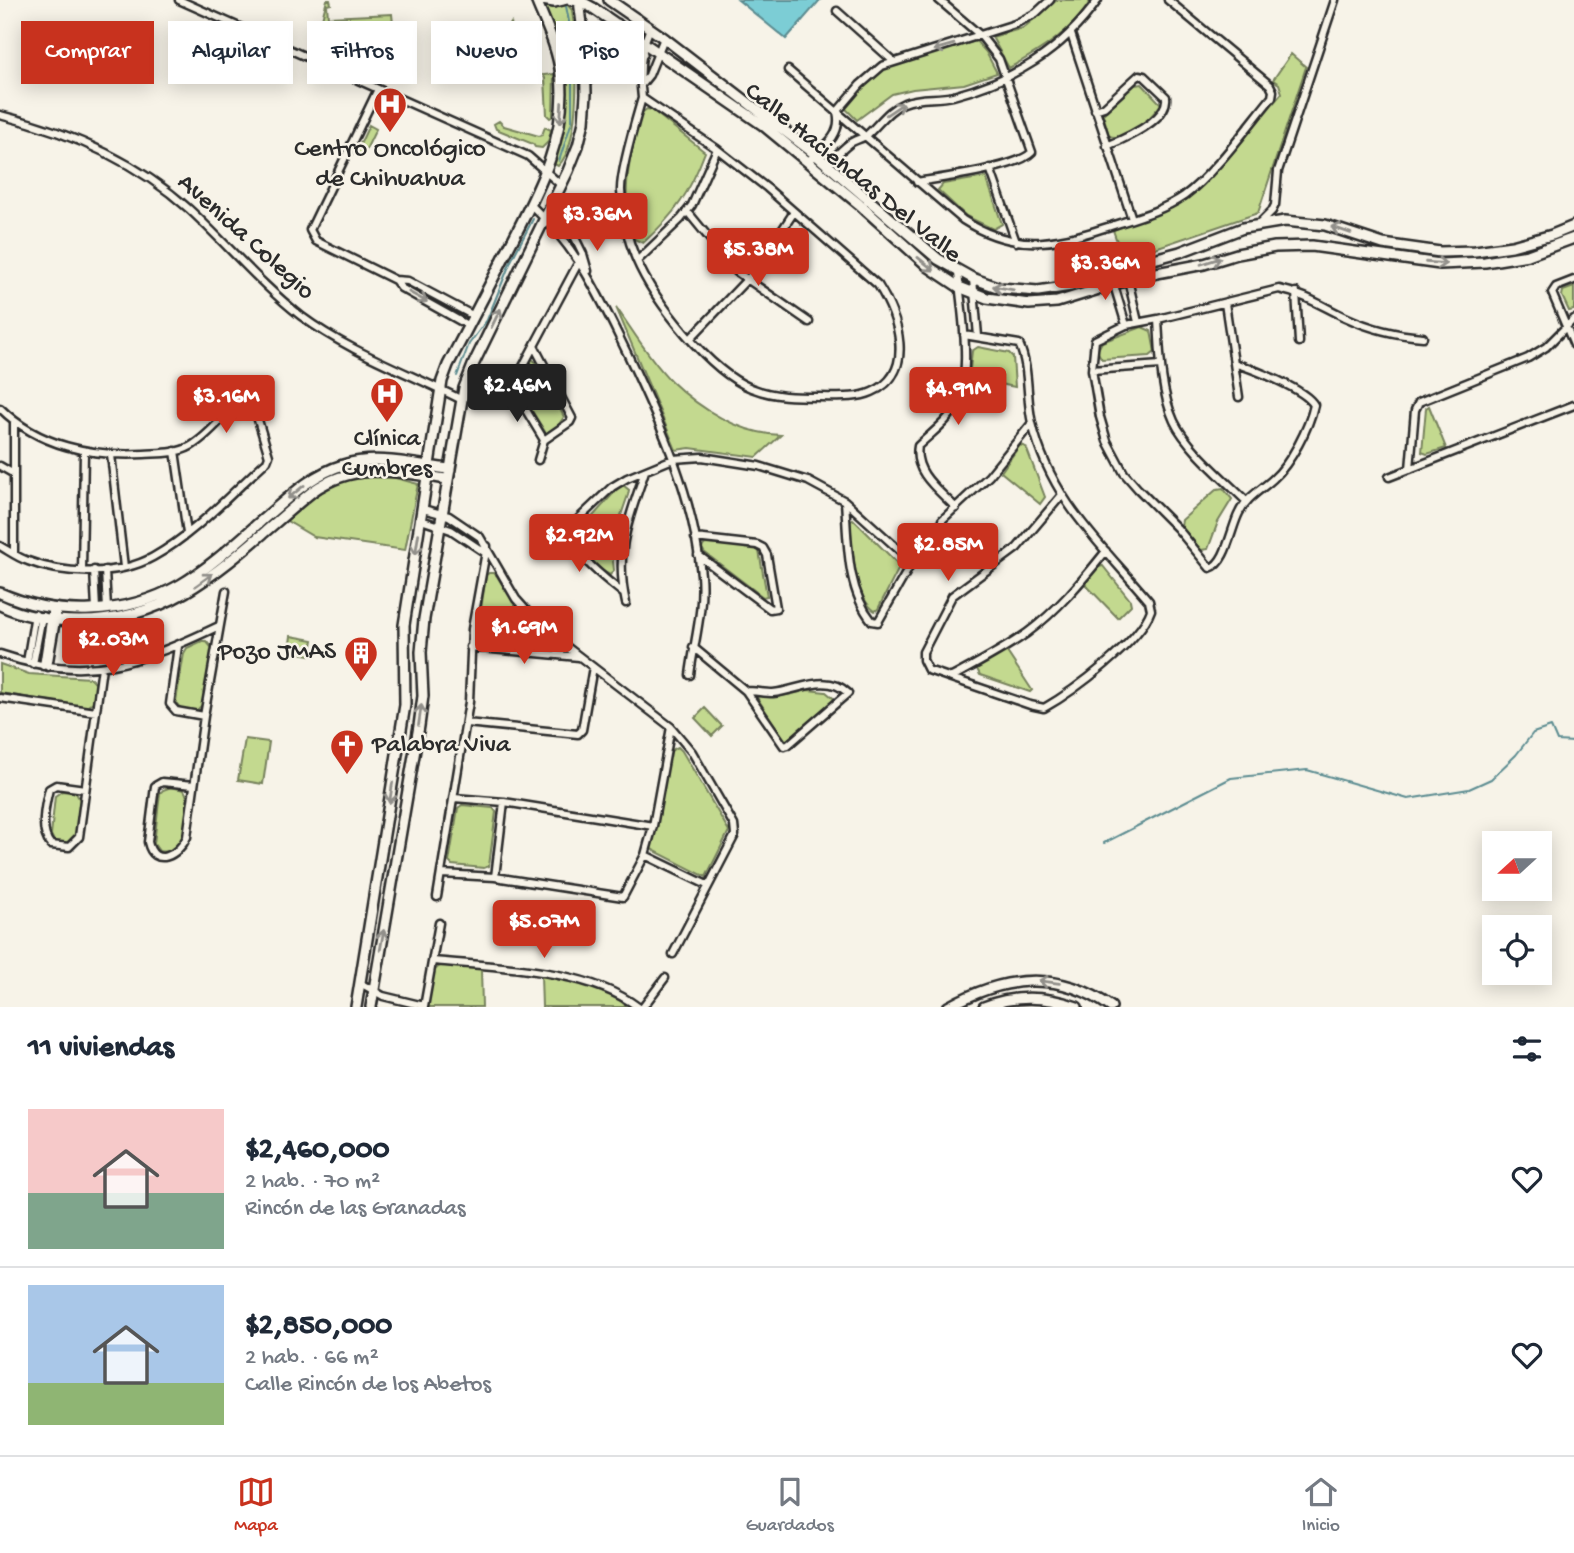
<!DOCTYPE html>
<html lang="es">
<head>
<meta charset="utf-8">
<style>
  :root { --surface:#fff; --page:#f6f6f7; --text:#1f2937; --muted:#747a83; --line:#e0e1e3; --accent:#c8321e }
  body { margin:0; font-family:"Gochi Hand",sans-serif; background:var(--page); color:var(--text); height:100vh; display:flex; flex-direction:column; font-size:26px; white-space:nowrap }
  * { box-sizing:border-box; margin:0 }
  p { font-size:23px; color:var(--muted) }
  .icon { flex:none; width:38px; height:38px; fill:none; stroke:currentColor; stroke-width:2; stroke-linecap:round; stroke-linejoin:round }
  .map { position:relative; height:1007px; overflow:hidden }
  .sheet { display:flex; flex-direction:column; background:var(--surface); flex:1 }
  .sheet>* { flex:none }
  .top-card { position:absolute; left:21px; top:21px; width:700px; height:63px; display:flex; gap:14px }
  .needle { width:46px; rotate:249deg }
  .tools { position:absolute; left:1482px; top:831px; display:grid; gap:14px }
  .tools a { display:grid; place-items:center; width:70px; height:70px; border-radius:0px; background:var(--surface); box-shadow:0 4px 18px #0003; font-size:35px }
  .price { position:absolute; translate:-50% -60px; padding:0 16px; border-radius:7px; background:var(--accent); color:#fff; font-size:23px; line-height:46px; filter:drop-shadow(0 2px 4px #0008) }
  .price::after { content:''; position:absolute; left:50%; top:42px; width:21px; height:16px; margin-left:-10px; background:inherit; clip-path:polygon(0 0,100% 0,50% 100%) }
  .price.on { background:#222; color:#fff }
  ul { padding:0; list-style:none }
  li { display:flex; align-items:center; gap:21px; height:175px; padding:0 28px }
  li+li { border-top:2px solid var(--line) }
  li span { display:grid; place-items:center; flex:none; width:196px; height:140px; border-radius:0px; color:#555 }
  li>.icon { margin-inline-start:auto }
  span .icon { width:84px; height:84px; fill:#fffc; stroke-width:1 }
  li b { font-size:30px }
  h2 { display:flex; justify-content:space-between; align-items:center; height:84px; padding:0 28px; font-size:30px }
  .tag { padding:0 24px; border-radius:0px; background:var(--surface); box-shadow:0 4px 18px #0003; font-size:24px; line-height:63px }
  .tag.on { background:var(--accent); color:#fff }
  .tab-bar { display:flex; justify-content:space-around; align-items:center; height:98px; border-top:2px solid var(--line); background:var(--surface); font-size:19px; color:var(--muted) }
  .tab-bar a { display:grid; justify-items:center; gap:4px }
  .tab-bar .on { color:var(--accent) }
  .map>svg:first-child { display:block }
  .green { fill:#c3d98f; stroke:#77825d; stroke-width:2 }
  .water { fill:#7ccdd5; stroke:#5c8c91; stroke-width:2 }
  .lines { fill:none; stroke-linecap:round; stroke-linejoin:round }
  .stream { stroke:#5c8c91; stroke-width:2 }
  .street-casing { stroke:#2b2b2b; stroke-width:11 }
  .secondary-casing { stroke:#2b2b2b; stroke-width:14 }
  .street { stroke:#f7f3e8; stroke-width:6 }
  .secondary { stroke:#f7f3e8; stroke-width:9 }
  .oneway { stroke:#918f8a }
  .labels { text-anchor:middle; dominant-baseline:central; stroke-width:5; stroke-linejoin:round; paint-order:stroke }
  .poi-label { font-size:26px; fill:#2b2b2b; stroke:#f7f3e8 }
  .street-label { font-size:26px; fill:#2b2b2b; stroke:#f7f3e8 }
</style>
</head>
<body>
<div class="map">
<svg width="1574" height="1007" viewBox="0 0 1574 1007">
  <rect width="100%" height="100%" fill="#f7f3e8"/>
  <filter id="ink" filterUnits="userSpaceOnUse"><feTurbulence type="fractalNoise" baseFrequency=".0143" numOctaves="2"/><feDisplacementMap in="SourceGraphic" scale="14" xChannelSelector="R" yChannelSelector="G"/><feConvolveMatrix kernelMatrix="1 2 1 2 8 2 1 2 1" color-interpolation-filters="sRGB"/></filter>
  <g filter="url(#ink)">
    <path class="green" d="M327,0H330L331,4L327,5L328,17L392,14L393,24L389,31L376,27L346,31L321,22Z
      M1057,0H1091C1073,31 1040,51 1009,68L992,37L1023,28Z
      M561,3L567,4L572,10C577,43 583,143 558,166L552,163L564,96L545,9L549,5Z
      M511,23L525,62L513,64L511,55H497C507,45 504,33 511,23Z
      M471 36a12 12 0 1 1 24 0a12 12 0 1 1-24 0Z
      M976,41L986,52L997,73L964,84L913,89L892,94L857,120L843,106L871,75L892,64Z
      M1291,54L1306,67L1258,213L1123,259L1113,230C1140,219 1173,210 1196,191C1228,163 1254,125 1282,93L1279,84L1273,80Z
      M554,74L553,116L550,118L547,115L545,78L543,75Z
      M1142,84L1161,104C1150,118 1130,142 1109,136L1103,114L1135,85Z
      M647,109L652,110L705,152C689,194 676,213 643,243L632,238C620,197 630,155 640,114Z
      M499,121L504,126L539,136L542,135L545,127L551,130L548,142L542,148L535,147L533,144L496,129L494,124Z
      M369,125L376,129L363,156L356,153Z
      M986,177L1002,224L993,229L966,216L938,190L943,184Z
      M1574,287V310L1569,311L1562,296L1563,291Z
      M616,307C633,331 650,360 671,381C700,409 740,434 781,435L757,457L690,448L676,450Z
      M1142,327L1151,331L1155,352L1150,356L1102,359L1097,351L1102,342Z
      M978,347L1009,353L1013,357L1015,387L969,378L972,351Z
      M532,359L538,364L564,417L552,434L547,435L517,387L528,361Z
      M1429,406L1446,448L1427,454L1422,452L1426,408Z
      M1020,445L1026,447L1045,497L1040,504L1001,472Z
      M367,475L388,476L418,484L405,550L314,537L287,521L288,515L335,483Z
      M623,485L629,490L628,495L611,544L614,570L610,575C595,568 581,549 578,533L619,487Z
      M1223,488L1232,499L1218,522L1208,549L1201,550L1181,526L1182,520L1217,489Z
      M853,519L900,566L878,609L875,611C853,597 853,546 850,522Z
      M705,544L753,547L759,551L767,596L763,597L704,552L702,548Z
      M1103,566L1130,600L1131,605L1118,618L1083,582L1099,567Z
      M489,573H494L497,576C513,603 530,626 556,645L557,651L554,653L481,642L477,637L486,575Z
      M291,636L313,640L310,655L289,651Z
      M202,641H206L212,648L202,705L197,710C187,710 179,711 176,701L184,653L187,648Z
      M1005,649L1032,690L1030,692L980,675L977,669L979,664Z
      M0,664L29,674L90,678L97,685L94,701L87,707L81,706L0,693Z
      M808,690L826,692L838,702L785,741L756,696C775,698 790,695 808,690Z
      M705,708L722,726L712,736L695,718Z
      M245,739L269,742L263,784L238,780Z
      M678,747L682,751L729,831L706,877L649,848L670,751Z
      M171,787L184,790C192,801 186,839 175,848C170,852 164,852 159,851L154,844L160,793L163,790Z
      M62,791L76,793L80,800L75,839L68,844L54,841L51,835L55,796Z
      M462,805L493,808L496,812L489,866L484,868L452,865L449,862L458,808Z
      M442,965L481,968L482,1007H427C429,992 426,971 442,965Z
      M541,975C548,976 556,976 564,977C577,979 620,996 626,1007H542Z"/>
    <path class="water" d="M738,0H820L786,39Z"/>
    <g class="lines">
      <path class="stream" d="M559,161L572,121V38L566,6
        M457,376L469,344L487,320L511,261L533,219
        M1104,843L1231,778L1307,770L1408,799L1469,789L1491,779L1516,755L1533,733L1551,727L1557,741L1574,742"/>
      <g class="street-casing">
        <path id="street" d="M179,0L528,156L561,185
          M837,11L893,61
          M1071,34L1132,219
          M788,70L963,220C1019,256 1062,242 1120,223C1142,216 1165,209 1184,196C1213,175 1248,126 1272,97L1273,91L1270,85L1168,0
          M641,85L649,75L664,38
          M378,89L310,230L316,241L395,280
          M642,98L717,149L767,188L878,285C898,316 917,373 872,392C856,399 837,397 819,397C796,397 773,397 751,388C709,371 654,301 636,259C627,238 622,214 621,191C620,171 636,119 642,98C639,74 640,50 650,28
          M1095,110L1104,107L1139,75L1144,76L1166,97C1169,120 1124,139 1107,146
          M0,115C69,132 136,161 189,209C227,244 260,284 301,316C349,352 409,373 462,400
          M808,161C824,147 843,135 837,112L860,85L882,66L1015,24L1036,13L1050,0
          M826,166C833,159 841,150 849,144C855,139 863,139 868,134C880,123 889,109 904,103C920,96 937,100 953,96C1014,80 1061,52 1098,0
          M990,168L1016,242
          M917,182C941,178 1018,168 1032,152L999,59L981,36L939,0
          M555,197L583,254L588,271
          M531,205C580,251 599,296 628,355C661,425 694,497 701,575C704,609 694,642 690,675
          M687,211L737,272L809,322
          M1258,225L1272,211L1275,205L1278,171L1335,0
          M637,261L681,219L692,205L717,149
          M1125,267L1138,322
          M1110,272L1126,325
          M973,279L978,336
          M1574,280L1556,287L1552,293L1574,345
          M1296,292L1299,342
          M1225,303L1239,397
          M1158,319L1126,325L1095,340L1092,370L1100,417L1107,441L1124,473L1138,489L1177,528L1210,568C1226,564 1231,528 1239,513C1246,498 1261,490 1273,479C1291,463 1309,428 1314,405C1305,389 1253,369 1234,363
          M469,326L401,288L395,280L408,281L474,316
          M964,335L1019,344C1030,368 1026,398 1032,423C1050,499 1101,544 1149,601L1151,610C1140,642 1074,691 1044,708L1030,705L928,670L923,660V652L952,596L1017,548L1061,496
          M690,339L755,271L794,212
          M534,346L572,418L570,422L544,440L538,460
          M1092,370L1161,365
          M0,408C38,446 92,457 144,454C160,453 177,454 191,446C213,433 227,409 248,396L251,397L269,456L267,461C231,493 196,533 153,557C119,576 64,575 28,561C18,558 9,551 0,546
          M544,440L512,387L583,254
          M175,451L187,533
          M111,455L124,567
          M0,466L14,474
          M1410,469L1415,410L1419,402L1528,358L1546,347L1574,319
          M1389,477L1574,405
          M1246,501C1225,480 1186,447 1174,421C1160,390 1160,352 1158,319L1279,289C1304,294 1322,306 1345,317C1371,329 1395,335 1423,337
          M956,508C940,491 913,473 918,446C929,435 945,424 953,411C975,375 961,313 958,271
          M423,509L449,516L480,537L516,599L534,619L554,637L671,727L692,752L734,825L735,835L673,954
          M421,520L451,530L487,554
          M942,520L989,476L1032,423
          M695,538L757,545L763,548L767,555L776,608L770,609L698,555
          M14,554V422
          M82,570L84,452
          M94,570L96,609
          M105,570L107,609
          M624,594C609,581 563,549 571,526L612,487L627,478L673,459L702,457L759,466L808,481L845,501L908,558L910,566L878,622L872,621C846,589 848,541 845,501
          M626,603C614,550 629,520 645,471
          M178,646L170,704L176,711L204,716
          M470,647L579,657
          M693,647L746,691L784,746L788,745L848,693C827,672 797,691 773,693C764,693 755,691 746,691
          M0,654C86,684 141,663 219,626
          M27,662L35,614
          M33,664L42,616
          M43,666L52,608
          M48,667L58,609
          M952,677C978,663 1003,650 1027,633C1057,611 1083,580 1106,551
          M0,698L96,712
          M466,723L578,734L582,730L593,667
          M194,785L162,782L155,786L148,842C154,869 179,855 187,837L204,716L226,591
          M85,789L56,785L49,789C45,805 39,832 51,845L69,847L79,837L102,667
          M454,798L504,802L653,826
          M645,855L707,885
          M442,874L495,877L623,897L645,855L653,826L671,727
          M495,877L504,802
          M437,897L469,702L472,629L487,546
          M433,961C496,967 587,968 638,1007
          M360,983L383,996L424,1006
          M424,1007L439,923
          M643,1007L665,978"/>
      </g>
      <g class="secondary-casing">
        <path id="secondary" d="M542,0L554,2L563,0
          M571,0L580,1L593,8L763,125L859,204L929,267L959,287L987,298L1029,304L1057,302L1141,276L1204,264L1237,254L1275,247L1312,246L1440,264L1485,262L1528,255L1574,238
          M609,0L664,38L816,155L938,259L972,278L1000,288L1038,291L1071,286L1131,265L1180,252L1243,228L1285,221L1325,225L1383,244L1440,252L1475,251L1512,246L1552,235L1574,226
          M637,19L633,41L642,54
          M586,47L595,33L617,24
          M0,593C57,618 125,616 180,585C209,568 235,544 260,522C286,500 310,475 343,465C377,454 415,465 449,469
          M0,605C25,617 51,621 79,621C182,621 238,551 313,491C356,461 398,472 447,479
          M356,1007L405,705L404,625L442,381L448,365C468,327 488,289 507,251C535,196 568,140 561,76C558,48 546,25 536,0
          M371,1007L419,726L423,696L421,652L424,619L464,388L474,363L568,171L578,146L584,122L586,94L585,49L579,0
          M948,1007C1003,976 1058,969 1111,1007
          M984,1007C1014,995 1046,996 1077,1007"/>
      </g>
      <use href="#street" class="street"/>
      <use href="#secondary" class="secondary"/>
    </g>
    <defs><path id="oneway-shaft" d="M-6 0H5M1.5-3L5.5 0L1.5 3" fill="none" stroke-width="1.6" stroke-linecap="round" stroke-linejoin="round" transform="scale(1.75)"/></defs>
    <g class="oneway">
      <use href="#oneway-shaft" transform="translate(944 47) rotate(164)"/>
      <use href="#oneway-shaft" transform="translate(895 109) rotate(-34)"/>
      <use href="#oneway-shaft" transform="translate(561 113) rotate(94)"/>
      <use href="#oneway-shaft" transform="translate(1341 230) rotate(-161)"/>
      <use href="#oneway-shaft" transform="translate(1211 261) rotate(-18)"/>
      <use href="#oneway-shaft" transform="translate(1436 263) rotate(4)"/>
      <use href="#oneway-shaft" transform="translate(926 264) rotate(39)"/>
      <use href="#oneway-shaft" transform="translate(1003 288) rotate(-170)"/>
      <use href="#oneway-shaft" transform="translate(418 297) rotate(29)"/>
      <use href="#oneway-shaft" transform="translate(496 318) rotate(-64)"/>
      <use href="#oneway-shaft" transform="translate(296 492) rotate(141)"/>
      <use href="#oneway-shaft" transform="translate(417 544) rotate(99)"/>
      <use href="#oneway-shaft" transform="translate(204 580) rotate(-36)"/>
      <use href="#oneway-shaft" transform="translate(420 715) rotate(-82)"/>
      <use href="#oneway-shaft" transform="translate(391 793) rotate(99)"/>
      <use href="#oneway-shaft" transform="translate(382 940) rotate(-80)"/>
      <use href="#oneway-shaft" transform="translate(1049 982) rotate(-173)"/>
    </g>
  </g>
  <defs>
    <g id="hospital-pin" transform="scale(1.75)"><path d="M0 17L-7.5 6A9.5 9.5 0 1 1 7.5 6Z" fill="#c8321e" stroke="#f7f3e8"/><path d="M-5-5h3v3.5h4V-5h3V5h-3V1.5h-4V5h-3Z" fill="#fff"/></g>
    <g id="building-pin" transform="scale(1.75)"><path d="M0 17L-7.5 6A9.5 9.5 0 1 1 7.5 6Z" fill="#c8321e" stroke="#f7f3e8"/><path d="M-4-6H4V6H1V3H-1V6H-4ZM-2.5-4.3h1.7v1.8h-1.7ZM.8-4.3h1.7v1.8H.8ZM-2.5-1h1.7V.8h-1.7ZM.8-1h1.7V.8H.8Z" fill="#fff"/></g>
    <g id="church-pin" transform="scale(1.75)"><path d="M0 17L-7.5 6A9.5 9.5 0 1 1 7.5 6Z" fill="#c8321e" stroke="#f7f3e8"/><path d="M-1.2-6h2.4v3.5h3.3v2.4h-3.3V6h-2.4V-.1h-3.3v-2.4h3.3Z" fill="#fff"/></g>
  </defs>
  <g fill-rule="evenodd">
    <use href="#hospital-pin" x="390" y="104"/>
    <use href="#hospital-pin" x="387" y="394"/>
    <use href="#building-pin" x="361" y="653"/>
    <use href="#church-pin" x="347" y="746"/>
  </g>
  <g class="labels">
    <g class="poi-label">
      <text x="390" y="150">Centro Oncológico<tspan x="390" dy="30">de Chihuahua</tspan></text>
      <text x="387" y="440">Clínica<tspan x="387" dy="30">Cumbres</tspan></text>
      <text x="336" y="653" text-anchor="end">Pozo JMAS</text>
      <text x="372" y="746" text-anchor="start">Palabra Viva</text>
    </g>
    <g class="street-label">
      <text transform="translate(852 174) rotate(39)">Calle Haciendas Del Valle</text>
      <text transform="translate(245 238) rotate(42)">Avenida Colegio</text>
    </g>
  </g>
</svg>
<div class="tools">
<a><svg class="needle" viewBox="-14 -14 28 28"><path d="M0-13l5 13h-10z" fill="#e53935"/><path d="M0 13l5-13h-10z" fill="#747a83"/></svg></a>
<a><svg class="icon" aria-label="locate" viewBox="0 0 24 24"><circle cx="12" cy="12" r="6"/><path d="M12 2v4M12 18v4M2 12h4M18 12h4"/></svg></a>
</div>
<b class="price" style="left:597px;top:253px">$3.36M</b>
<b class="price" style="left:758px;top:288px">$5.38M</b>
<b class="price" style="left:1105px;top:302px">$3.36M</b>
<b class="price on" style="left:517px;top:424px">$2.46M</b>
<b class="price" style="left:958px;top:427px">$4.91M</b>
<b class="price" style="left:226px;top:435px">$3.16M</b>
<b class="price" style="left:579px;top:574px">$2.92M</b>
<b class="price" style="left:948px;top:583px">$2.85M</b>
<b class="price" style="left:524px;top:666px">$1.69M</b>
<b class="price" style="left:113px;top:678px">$2.03M</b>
<b class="price" style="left:544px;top:960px">$5.07M</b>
<div class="top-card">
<a class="tag on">Comprar</a>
<a class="tag">Alquilar</a>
<a class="tag">Filtros</a>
<a class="tag">Nuevo</a>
<a class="tag">Piso</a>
</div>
</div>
<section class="sheet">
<h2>11 viviendas<svg class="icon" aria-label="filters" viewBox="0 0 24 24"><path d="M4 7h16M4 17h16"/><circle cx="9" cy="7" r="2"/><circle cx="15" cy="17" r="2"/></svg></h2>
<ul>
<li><span style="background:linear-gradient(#f6c9c9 60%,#7fa58c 0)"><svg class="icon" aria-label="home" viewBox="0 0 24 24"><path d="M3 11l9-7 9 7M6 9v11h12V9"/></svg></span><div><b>$2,460,000</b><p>2 hab. · 70 m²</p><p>Rincón de las Granadas</p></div><svg class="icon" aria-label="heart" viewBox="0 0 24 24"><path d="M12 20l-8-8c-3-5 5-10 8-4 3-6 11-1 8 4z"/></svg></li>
<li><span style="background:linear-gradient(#a9c7e8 70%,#8fb573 0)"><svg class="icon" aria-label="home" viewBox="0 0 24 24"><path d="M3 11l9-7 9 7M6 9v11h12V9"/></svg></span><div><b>$2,850,000</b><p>2 hab. · 66 m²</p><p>Calle Rincón de los Abetos</p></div><svg class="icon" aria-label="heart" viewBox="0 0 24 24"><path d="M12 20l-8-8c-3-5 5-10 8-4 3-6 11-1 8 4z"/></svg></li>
</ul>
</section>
<nav class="tab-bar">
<a class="on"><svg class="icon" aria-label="map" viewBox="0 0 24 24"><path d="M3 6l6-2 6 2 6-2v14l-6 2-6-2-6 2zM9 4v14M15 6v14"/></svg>Mapa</a>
<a><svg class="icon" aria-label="saved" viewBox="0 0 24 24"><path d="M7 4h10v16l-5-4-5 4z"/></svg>Guardados</a>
<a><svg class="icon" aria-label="home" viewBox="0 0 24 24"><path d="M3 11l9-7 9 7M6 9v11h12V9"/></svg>Inicio</a>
</nav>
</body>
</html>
